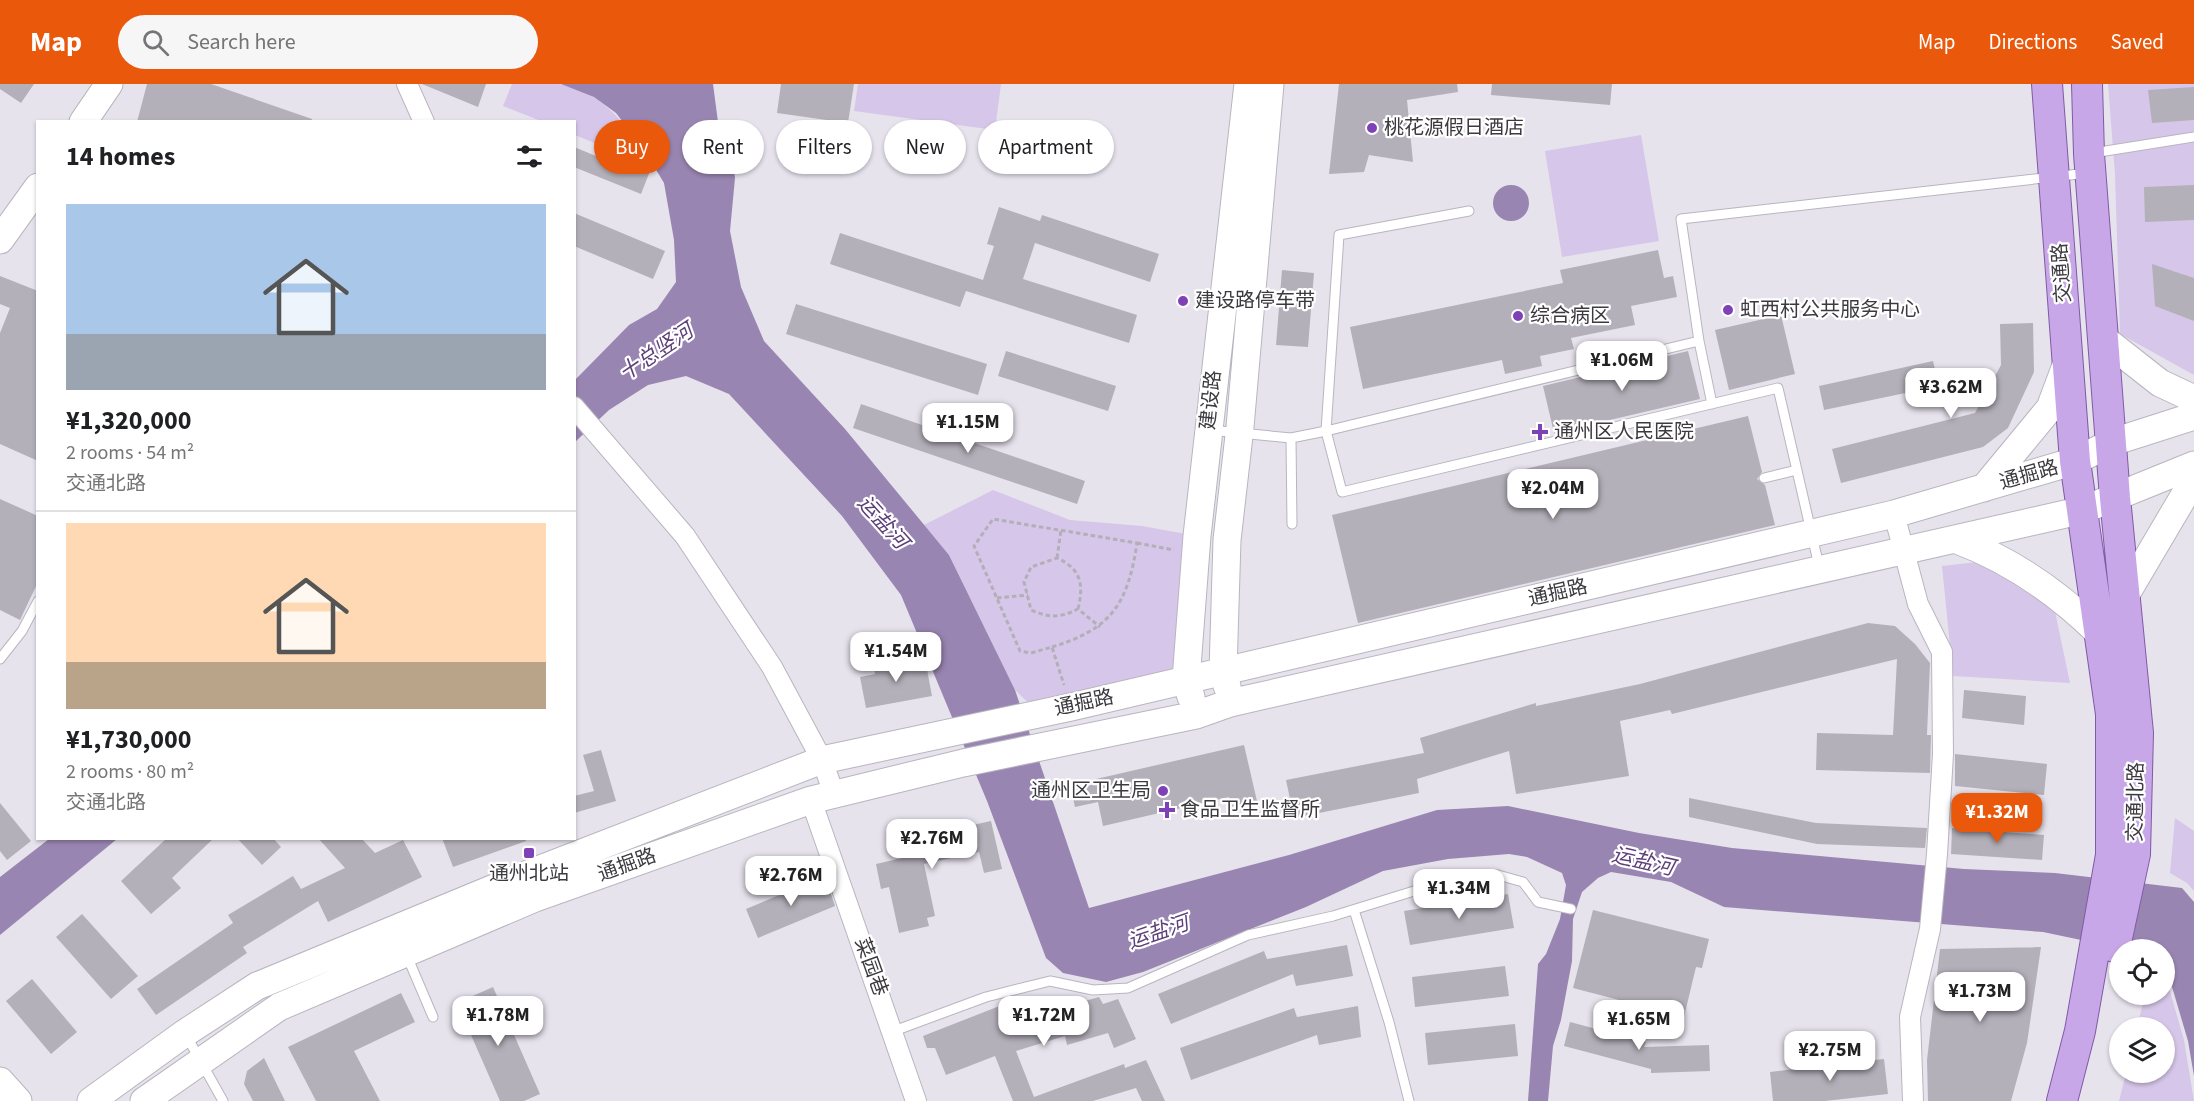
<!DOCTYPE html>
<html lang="en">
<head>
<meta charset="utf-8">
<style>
  :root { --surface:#fff; --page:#f6f6f6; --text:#202124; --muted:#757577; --line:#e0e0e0; --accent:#ea580c }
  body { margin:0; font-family:"Source Sans 3","Noto Sans SC",sans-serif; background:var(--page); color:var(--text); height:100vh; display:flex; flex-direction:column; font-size:22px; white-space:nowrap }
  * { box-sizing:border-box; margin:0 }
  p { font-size:20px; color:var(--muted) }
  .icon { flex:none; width:33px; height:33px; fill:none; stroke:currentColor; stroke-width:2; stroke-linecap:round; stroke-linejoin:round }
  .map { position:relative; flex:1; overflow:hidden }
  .drawer { position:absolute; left:36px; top:36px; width:540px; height:720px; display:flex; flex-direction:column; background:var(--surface); border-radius:0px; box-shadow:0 2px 4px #0004 }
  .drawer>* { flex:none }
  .guide { position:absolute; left:594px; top:36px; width:570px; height:54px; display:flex; gap:12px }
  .controls { position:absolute; left:2109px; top:855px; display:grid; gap:12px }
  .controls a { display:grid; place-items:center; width:66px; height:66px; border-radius:50%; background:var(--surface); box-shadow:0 2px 4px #0004; font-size:30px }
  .price { position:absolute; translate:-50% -51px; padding:0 14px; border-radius:12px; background:#fff; color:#222; font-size:20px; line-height:39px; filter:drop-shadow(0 2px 3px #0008) }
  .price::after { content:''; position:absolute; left:50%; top:36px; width:18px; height:14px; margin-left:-9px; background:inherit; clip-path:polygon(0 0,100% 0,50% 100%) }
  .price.selected { background:var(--accent); color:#fff }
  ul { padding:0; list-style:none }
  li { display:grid; align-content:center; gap:12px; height:318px; padding:0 30px }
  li+li { border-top:2px solid var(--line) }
  li span { display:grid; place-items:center; height:186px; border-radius:0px; color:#555 }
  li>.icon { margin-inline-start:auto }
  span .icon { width:108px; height:108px; fill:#fffc; stroke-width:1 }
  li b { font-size:26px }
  h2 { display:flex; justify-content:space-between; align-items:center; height:72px; padding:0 30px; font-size:26px }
  .chip { padding:0 21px; border-radius:27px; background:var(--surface); box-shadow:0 2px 4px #0004; font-size:21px; line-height:54px }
  .chip.selected { background:var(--accent); color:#fff }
  header { display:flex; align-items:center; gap:36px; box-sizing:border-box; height:84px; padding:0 30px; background:var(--accent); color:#fff }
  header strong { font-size:28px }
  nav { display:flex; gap:33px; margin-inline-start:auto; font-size:21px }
  .search { width:420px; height:54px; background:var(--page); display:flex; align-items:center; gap:15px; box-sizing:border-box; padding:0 21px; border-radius:33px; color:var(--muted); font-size:22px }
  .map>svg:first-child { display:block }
  .green { fill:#d6c6e9 }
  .water { fill:#9985b1 }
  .building { fill:#b4b0ba }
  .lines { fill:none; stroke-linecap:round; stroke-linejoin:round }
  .lane-casing { stroke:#b9b5bf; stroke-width:11 }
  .street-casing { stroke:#b9b5bf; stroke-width:22 }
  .secondary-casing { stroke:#b9b5bf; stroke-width:29 }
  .primary-casing { stroke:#805aa4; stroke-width:32 }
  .path { stroke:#b3afb8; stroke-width:3; stroke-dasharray:4.5 3; stroke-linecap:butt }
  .lane { stroke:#fff; stroke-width:9 }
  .street { stroke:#fff; stroke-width:20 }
  .secondary { stroke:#fff; stroke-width:27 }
  .primary { stroke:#c8a7e9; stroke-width:30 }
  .poi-dot { fill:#7f41b6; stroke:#fff; stroke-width:2 }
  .labels { text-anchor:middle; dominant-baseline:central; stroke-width:4.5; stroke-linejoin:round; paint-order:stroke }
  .poi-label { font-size:20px; fill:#3c3a3f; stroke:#fff; text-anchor:start }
  .street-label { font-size:20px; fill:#3c3a3f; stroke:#fff }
  .water-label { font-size:21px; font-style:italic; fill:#5c3f79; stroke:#fff }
</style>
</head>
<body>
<header>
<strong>Map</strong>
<div class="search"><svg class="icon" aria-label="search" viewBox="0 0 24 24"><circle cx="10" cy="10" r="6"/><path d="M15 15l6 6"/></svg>Search here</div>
<nav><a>Map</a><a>Directions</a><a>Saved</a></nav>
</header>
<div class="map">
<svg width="2194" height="1017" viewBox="0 0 2194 1017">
  <rect width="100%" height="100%" fill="#e7e3ed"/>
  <path class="green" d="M512,0C527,0 544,0 559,0C597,5 622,36 643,64L602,48L597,60L575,51L574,38L541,37L503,22Z
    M858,0H1001L995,46L854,27Z
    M2108,0H2194V291L2120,250L2115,90Z
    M1641,51L1659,157L1562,173L1545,67Z
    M993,406L1070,436L1142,442L1197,452L1186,596L1038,628L1015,606L949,471L924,441Z
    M2003,475L2052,513L2070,599L1953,592L1942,482Z
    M2175,734L2194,747V807L2187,799L2170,789Z
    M2165,890L2184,956L2194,1017H2119L2126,989L2164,988V944L2137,943L2145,911L2164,910Z"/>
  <path class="water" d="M561,0H713L721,61L731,66L735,94L730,147L741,203L764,257L845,345L949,471L1015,606L1089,824L1289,771L1437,726L1508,722L1639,749L1732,764L1964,785L2055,789L2182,804L2194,818V992L2188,957L2165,879L2164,866L2124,865L2043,848L1724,823L1671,798L1611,788L1598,794L1582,808L1573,835L1572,877L1561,936L1553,962L1548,1017H1528L1538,880L1546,870L1560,835L1566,801L1562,789L1527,773L1509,770L1448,775L1383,787L1306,823L1143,888L1106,898L1063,889L1046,874L987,717L901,511L842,432L729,310L686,292L648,301L609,326L575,358V296L629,241L657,225L676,198L674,156L664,99L643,64L616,29L594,13Z
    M1493 119a18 18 0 1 1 36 0a18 18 0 1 1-36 0Z
    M49,755H117L0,851V793Z"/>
  <path class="building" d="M0,0H34L21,19L0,5Z
    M147,0H211L312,35V38H137Z
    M422,0H486L478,23Z
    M781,0H854L848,39L777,29Z
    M1339,0H1457L1458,8L1407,16L1413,78L1369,71L1364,88L1329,90Z
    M1492,0H1612L1610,21L1491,11Z
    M2194,3V36L2152,39L2148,6Z
    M600,62L652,82L641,110L574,83V63L596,72Z
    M2194,101V136L2145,138L2144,103Z
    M999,123L1040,137L1042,131L1159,170L1150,198L1035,159L1023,195L1137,231L1129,259L966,207L960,223L830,180L840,149L983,196L994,162L987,160Z
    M574,129L665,167L653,195L574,162Z
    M1658,166L1664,194L1673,192L1677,213L1631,222L1635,241L1571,254L1574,265L1540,272L1542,282L1505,290L1502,276L1363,305L1350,243L1563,199L1560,186Z
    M2152,180L2194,194V237L2155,222Z
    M1282,186L1314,189L1308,263L1276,261Z
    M0,192L38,207V377L0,360V249L10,224L0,220Z
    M796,220L987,280L978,311L786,250Z
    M1781,231L1795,290L1729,306L1715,246Z
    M2033,239L2034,288L2008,344L1983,363L1841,399L1832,365L1975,329L2001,281L2000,240Z
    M1006,267L1116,302L1108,327L998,292Z
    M1688,267L1700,315L1554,349L1543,302Z
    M1933,277L1939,302L1824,326L1819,302Z
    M861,320L1085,397L1077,420L853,344Z
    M1748,332L1762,388L1757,395L1765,401L1775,441L1358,539L1332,431Z
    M0,415L38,432V498L20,536L0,526Z
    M1868,539L1895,542L1915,560L1930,579L1927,651H1931L1930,689L1816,686L1817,649L1893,651L1897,575L1672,630L1670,626L1620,637L1629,692L1516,710L1509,667L1417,695L1419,709L1294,734L1286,696L1424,669L1420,654L1536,619V622L1640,600Z
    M910,572L912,582L926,580L932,612L866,624L860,593L875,590L873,579Z
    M1964,606L2026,612L2024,641L1962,634Z
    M1244,661L1257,717L1231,723L1229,713L1103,742L1098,718L1075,723L1070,701Z
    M601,666L616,717L574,729V712L594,707L583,671Z
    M1955,670L2047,680L2044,711L1955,702Z
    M1689,714L1816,739L1927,744L1925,764L1817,760L1689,733Z
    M0,719L31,757L7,776L0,767Z
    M991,737L1002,785L984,789L979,768L924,780L935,832L927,834L929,842L899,849L889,803L881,805L876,780L911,772L908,755Z
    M1952,744L2044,751L2042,776L1951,770Z
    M167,754H214L172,794L181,804L151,830L121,797Z
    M237,754H273L281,763L262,781Z
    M318,754H361L375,769L403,756L422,793L328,838L318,817L243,863L247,869L156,931L137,905L233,839L228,831L293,792L301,805L345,784Z
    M442,754H526V757L453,783Z
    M825,792L835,822L758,854L746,825Z
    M1508,810L1514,844L1410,861L1404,827Z
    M1593,826L1709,855L1702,884L1696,883L1684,933L1573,904Z
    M82,830L138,892L111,915L56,853Z
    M1347,861L1353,892L1296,902L1293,890L1171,940L1158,910L1264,867L1267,875Z
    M2041,863L2027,959L2011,1017H1928L1927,976L1940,865Z
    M1505,882L1509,912L1415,923L1412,893Z
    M32,895L77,948L51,970L6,917Z
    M493,903L540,1010L524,1017H500L457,919Z
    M401,909L415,938L354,967L380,1017H316L288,963Z
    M1025,912L1032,932L1099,913L1103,920L1118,915L1136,955L1114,964L1108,949L1067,961L1065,952L1016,967L1034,1013L1124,980L1125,984L1146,976L1165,1017H1142L1136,1004L1093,1017H1013L995,972L946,991L935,964H927L923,952Z
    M1358,922L1361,953L1319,961L1317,951L1191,996L1180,964L1294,924L1297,933Z
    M1570,938L1646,958L1644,963L1709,961L1710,987L1651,989V985L1564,962Z
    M1515,940L1518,972L1428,981L1425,949Z
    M264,974L285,1017H253L244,1000L247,987Z
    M1884,975L1888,1010L1825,1017H1773L1770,988Z"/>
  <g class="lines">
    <g class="lane-casing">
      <path id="lane" d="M2093,69L2194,53
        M1469,127L1339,151L1326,347L1699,257L1681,135L2088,89
        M1699,257L1712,320
        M1210,346L1291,354L1326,347L1342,408L1778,304L1819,482
        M1291,354L1292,440
        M1764,394L1797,386
        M0,575L22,547L38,517
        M1354,826L1389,938L1409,1017
        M407,872L433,933
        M894,947L986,913L1050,897L1093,906L1128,904L1248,851L1333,832L1453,795L1498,791L1523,798L1538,818L1571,825
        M186,951L223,1017"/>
    </g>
    <g class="street-casing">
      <path id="street" d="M407,0L424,38
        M574,323L685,452L772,583L822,676L834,710
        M1894,430L1918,520L1942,568L1943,670L1937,770L1930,845L1910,933L1913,1017
        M811,716L916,1017"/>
    </g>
    <g class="secondary-casing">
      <path id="secondary" d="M83,38L109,0
        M0,156L38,103
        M2104,255L2160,299L2194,315
        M1984,404L2050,324L2068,276
        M1957,456C2011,476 2058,509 2099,549
        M2125,512L2194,395
        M1227,602L1223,587L1227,456L1240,343L1270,0
        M1191,613L1186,596L1197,452L1248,0
        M0,997L18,1017
        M91,1017L185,949L257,902L538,786L822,676L1071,623L1894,430L2075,377L2113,358L2194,332
        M144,1017L279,923L535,814L811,716L963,679L1196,631L1230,619L2083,426L2194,381"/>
    </g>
    <g class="primary-casing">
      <path id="primary" d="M2047,0L2075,377L2111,630V771L2080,947L2062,1017
        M2087,0L2089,70L2115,414L2138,649L2135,770L2115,863"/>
    </g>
    <path class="path" d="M1137,459L1174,466
      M1057,474L1061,446
      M997,514L1028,511
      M1078,525C1084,500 1081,485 1057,474L1031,483L1024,498L1031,526C1050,534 1060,534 1078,525L1100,543
      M1052,563C1112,545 1128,519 1137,459L993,435L974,462L1020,567L1031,569L1052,563L1064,601"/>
    <use href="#lane" class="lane"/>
    <use href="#street" class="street"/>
    <use href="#secondary" class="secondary"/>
    <use href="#primary" class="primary"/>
  </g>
  <g class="poi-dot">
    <circle cx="1372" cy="44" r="6"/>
    <circle cx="1183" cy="217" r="6"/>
    <circle cx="1728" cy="226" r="6"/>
    <circle cx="1518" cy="232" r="6"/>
    <path d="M1537 339h6v6h6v6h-6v6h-6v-6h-6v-6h6z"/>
    <circle cx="1163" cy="707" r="6"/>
    <path d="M1164 717h6v6h6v6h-6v6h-6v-6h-6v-6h6z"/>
    <rect x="523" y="763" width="12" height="12" rx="3"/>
  </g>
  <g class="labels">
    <g class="poi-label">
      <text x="1384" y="44">桃花源假日酒店</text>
      <text x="1195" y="217">建设路停车带</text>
      <text x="1740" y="226">虹西村公共服务中心</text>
      <text x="1530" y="232">综合病区</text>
      <text x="1554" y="348">通州区人民医院</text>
      <text x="1151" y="707" text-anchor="end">通州区卫生局</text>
      <text x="1180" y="726">食品卫生监督所</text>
      <text x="529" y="790" text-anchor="middle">通州北站</text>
    </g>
    <g class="street-label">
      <text transform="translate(2062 189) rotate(-94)">交通路</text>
      <text transform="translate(1211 316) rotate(-84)">建设路</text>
      <text transform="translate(2029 391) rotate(-16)">通掘路</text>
      <text transform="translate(1558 509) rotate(-13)">通掘路</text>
      <text transform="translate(1084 619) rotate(-12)">通掘路</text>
      <text transform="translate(2136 718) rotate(-89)">交通北路</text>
      <text transform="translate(627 781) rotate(-20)">通掘路</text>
      <text transform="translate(871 883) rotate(70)">菜园巷</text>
    </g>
    <g class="water-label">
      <text transform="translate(656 268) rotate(-34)">十总竖河</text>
      <text transform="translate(883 438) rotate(48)">运盐河</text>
      <text transform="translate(1643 777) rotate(13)">运盐河</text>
      <text transform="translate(1158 848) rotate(-19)">运盐河</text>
    </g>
  </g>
</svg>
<div class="controls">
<a><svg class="icon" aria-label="locate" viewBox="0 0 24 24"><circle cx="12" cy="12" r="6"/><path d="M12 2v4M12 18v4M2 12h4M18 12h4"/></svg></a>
<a><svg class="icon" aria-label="layers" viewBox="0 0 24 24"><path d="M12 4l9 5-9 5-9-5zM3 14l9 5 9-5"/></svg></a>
</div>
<b class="price" style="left:1622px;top:308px">¥1.06M</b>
<b class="price" style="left:1951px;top:335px">¥3.62M</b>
<b class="price" style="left:968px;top:370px">¥1.15M</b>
<b class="price" style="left:1553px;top:436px">¥2.04M</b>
<b class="price" style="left:896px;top:599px">¥1.54M</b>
<b class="price selected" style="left:1997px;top:760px">¥1.32M</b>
<b class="price" style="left:932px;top:786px">¥2.76M</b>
<b class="price" style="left:791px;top:823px">¥2.76M</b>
<b class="price" style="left:1459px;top:836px">¥1.34M</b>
<b class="price" style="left:1980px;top:939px">¥1.73M</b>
<b class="price" style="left:498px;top:963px">¥1.78M</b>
<b class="price" style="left:1044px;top:963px">¥1.72M</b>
<b class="price" style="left:1639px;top:967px">¥1.65M</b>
<b class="price" style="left:1830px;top:998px">¥2.75M</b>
<div class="guide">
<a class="chip selected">Buy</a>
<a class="chip">Rent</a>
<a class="chip">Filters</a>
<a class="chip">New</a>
<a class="chip">Apartment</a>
</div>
<section class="drawer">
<h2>14 homes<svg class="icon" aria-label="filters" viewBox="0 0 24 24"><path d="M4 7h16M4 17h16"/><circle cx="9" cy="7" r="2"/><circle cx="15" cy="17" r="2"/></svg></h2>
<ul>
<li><span style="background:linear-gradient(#a9c7e8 70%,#9aa5b1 0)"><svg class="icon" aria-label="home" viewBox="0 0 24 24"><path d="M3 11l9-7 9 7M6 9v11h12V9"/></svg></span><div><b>¥1,320,000</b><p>2 rooms · 54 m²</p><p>交通北路</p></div></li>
<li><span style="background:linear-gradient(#ffd9b3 75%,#b9a48a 0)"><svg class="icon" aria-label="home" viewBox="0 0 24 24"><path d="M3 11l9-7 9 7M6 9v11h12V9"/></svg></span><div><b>¥1,730,000</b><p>2 rooms · 80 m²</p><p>交通北路</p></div></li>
</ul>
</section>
</div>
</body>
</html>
